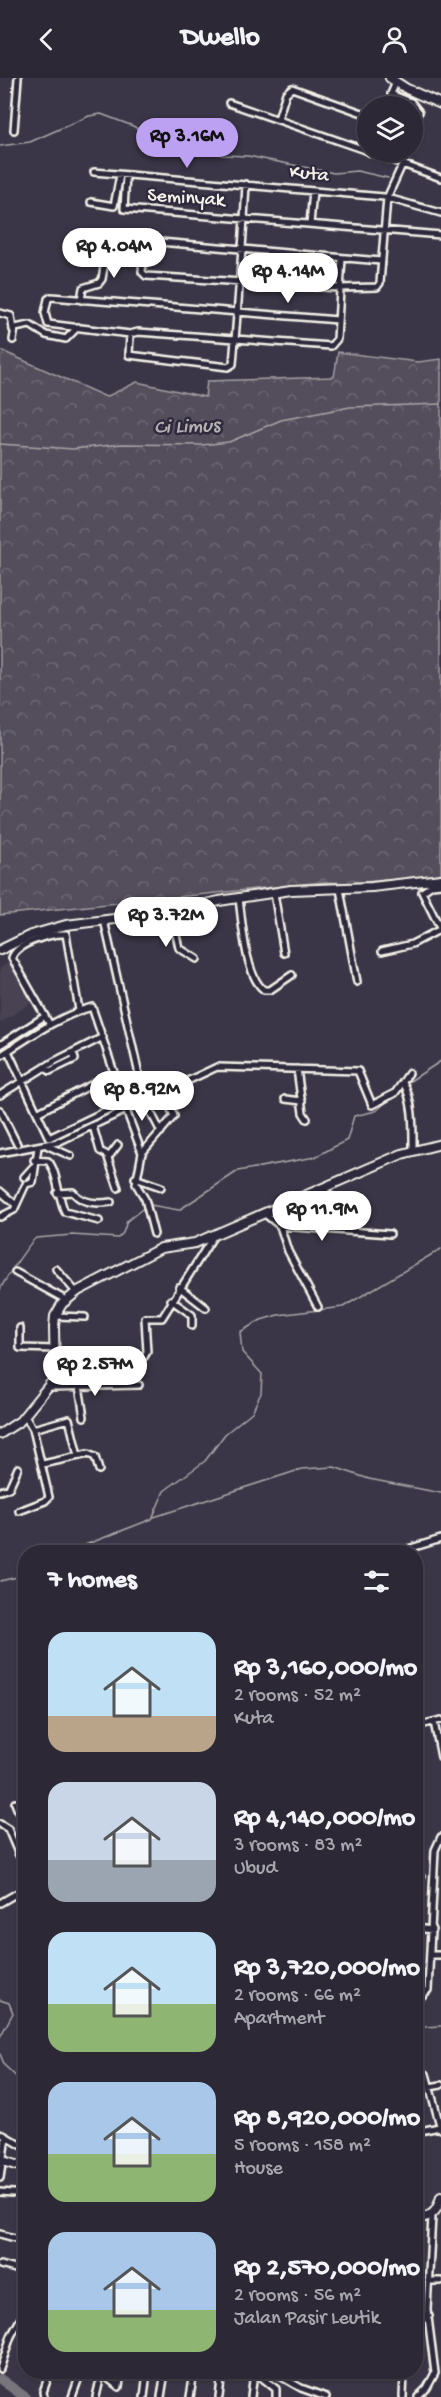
<!DOCTYPE html>
<html lang="en">
<head>
<meta charset="utf-8">
<style>
  :root { --surface:#2c2835; --page:#383441; --text:#f1f3f6; --muted:#a6a6ad; --line:#484450; --accent:#bca0f2 }
  body { margin:0; font-family:"Gochi Hand",sans-serif; background:var(--page); color:var(--text); height:100vh; display:flex; flex-direction:column; font-size:22px; white-space:nowrap }
  * { box-sizing:border-box; margin:0 }
  p { font-size:20px; color:var(--muted) }
  .icon { flex:none; width:33px; height:33px; fill:none; stroke:currentColor; stroke-width:2; stroke-linecap:round; stroke-linejoin:round }
  .map { position:relative; flex:1; overflow:hidden }
  .drawer { position:absolute; left:18px; top:1467px; width:405px; height:834px; display:flex; flex-direction:column; background:var(--surface); border-radius:24px; box-shadow:0 2px 4px #0004,0 0 0 2px var(--line) }
  .drawer>* { flex:none }
  .controls { position:absolute; left:357px; top:18px; display:grid; gap:12px }
  .controls a { display:grid; place-items:center; width:66px; height:66px; border-radius:50%; background:var(--surface); box-shadow:0 2px 4px #0004,0 0 0 2px var(--line); font-size:30px }
  .price { position:absolute; translate:-50% -51px; padding:0 14px; border-radius:21px; background:#fff; color:#222; font-size:20px; line-height:39px; filter:drop-shadow(0 2px 3px #0008) }
  .price::after { content:''; position:absolute; left:50%; top:36px; width:18px; height:14px; margin-left:-9px; background:inherit; clip-path:polygon(0 0,100% 0,50% 100%) }
  .price.selected { background:var(--accent); color:#111 }
  ul { padding:0; list-style:none }
  li { display:flex; align-items:center; gap:18px; height:150px; padding:0 30px }
  li span { display:grid; place-items:center; flex:none; width:168px; height:120px; border-radius:18px; color:#555 }
  li>.icon { margin-inline-start:auto }
  span .icon { width:72px; height:72px; fill:#fffc; stroke-width:1 }
  li b { font-size:26px }
  h2 { display:flex; justify-content:space-between; align-items:center; height:72px; padding:0 30px; font-size:26px }
  header { display:flex; justify-content:space-between; align-items:center; height:78px; padding:0 30px; background:var(--surface); font-size:27px; font-weight:700 }
  .map>svg:first-child { display:block }
  .built { fill:#484352 }
  .forest { fill:url(#forest-crowns); stroke:#a4a0a2; stroke-width:1.5 }
  .lines { fill:none; stroke-linecap:round; stroke-linejoin:round }
  .stream { stroke:#aaa6a7; stroke-width:1.5 }
  .river { stroke:#78747b; stroke-width:10 }
  .street-casing { stroke:#f4f1e8; stroke-width:10 }
  .secondary-casing { stroke:#f4f1e8; stroke-width:12 }
  .street { stroke:#2f2a3d; stroke-width:5 }
  .secondary { stroke:#2f2a3d; stroke-width:8 }
  .labels { text-anchor:middle; dominant-baseline:central; stroke-width:5; stroke-linejoin:round; paint-order:stroke }
  .street-label { font-size:20px; fill:#f4f1e8; stroke:#2f2a3d }
  .water-label { font-size:21px; font-style:italic; fill:#b6b2b2; stroke:#2f2a3d }
</style>
</head>
<body>
<header><svg class="icon" aria-label="back" viewBox="0 0 24 24"><path d="M15 5l-7 7 7 7"/></svg>Dwello<svg class="icon" aria-label="person" viewBox="0 0 24 24"><circle cx="12" cy="8" r="4"/><path d="M4 21q1-7 8-7t8 7"/></svg></header>
<div class="map">
<svg width="441" height="2319" viewBox="0 0 441 2319">
  <defs>
    <pattern id="forest-crowns" width="20" height="18" patternUnits="userSpaceOnUse" patternTransform="scale(1.5)"><rect width="20" height="18" fill="#534e5c"/><path d="M2 6a3 3 0 1 1 6 0M12 15a3 3 0 1 1 6 0" fill="none" stroke="#6c6873"/></pattern>
  </defs>
  <rect width="100%" height="100%" fill="#3b3647"/>
  <filter id="ink" filterUnits="userSpaceOnUse"><feTurbulence type="fractalNoise" baseFrequency=".0167" numOctaves="2"/><feDisplacementMap in="SourceGraphic" scale="12" xChannelSelector="R" yChannelSelector="G"/><feConvolveMatrix kernelMatrix="1 2 1 2 8 2 1 2 1" color-interpolation-filters="sRGB"/></filter>
  <g filter="url(#ink)">
    <path class="built" d="M11,883L34,923L0,945V890Z"/>
    <path class="forest" d="M0,272L106,319L137,304L205,319L207,303L334,299L338,274L418,284L441,281V798L350,805L323,804L0,837Z"/>
    <g class="lines">
      <path class="stream" d="M0,68L30,64L89,38L101,36L133,48L166,68L194,66L222,77L248,78L334,95L357,93L388,100
        M0,366L73,371L122,366L202,367L229,364L281,342L350,329L441,326
        M407,1005L441,983
        M150,1127L179,1132L238,1093L315,1079L347,1062L354,1038L376,1033L404,1009
        M0,1212C3,1204 30,1164 36,1160L72,1157L118,1160L123,1155L127,1143L146,1128
        M154,1439L302,1391L334,1389L369,1401L441,1415
        M67,1474L152,1441L164,1413L205,1383L225,1356L252,1334L261,1315L262,1296L242,1274L240,1254L261,1242L278,1237L343,1229L441,1171
        M0,1503L26,1497
        M0,1922L9,1925L13,1935L0,1959
        M416,1946L423,1949L441,1948
        M0,1976L5,1988L26,2008"/>
      <path class="river" d="M0,2301L25,2319"/>
      <g class="street-casing">
        <path id="street" d="M396,4L391,16L411,24L419,34L412,42
          M229,25L368,73
          M278,41L286,15L292,10L368,37
          M14,52L18,0
          M362,70L368,49
          M369,74L441,100
          M94,94L384,119L441,135
          M126,98L124,131L441,157
          M246,106C243,166 238,226 233,286L228,289L129,277L130,256L138,254L331,268L337,261L342,180
          M91,124L114,128L120,97
          M310,146L313,113
          M381,183L148,163L144,166L142,194L146,198L339,210L377,209L380,205L387,120L408,74
          M81,222L83,210L99,205L102,201L108,165
          M0,235L11,238L13,252
          M130,256L48,246L45,235L48,221L51,219L338,242
          M13,262L15,250L30,247L46,257L66,261L78,249
          M441,806L432,807L422,814L441,852
          M340,811L357,904
          M274,815L284,875
          M239,820C242,843 245,898 264,912H270L292,897
          M171,834L179,870L197,881
          M104,842L145,1023L161,1054
          M382,873L412,866L441,851
          M50,947L12,880C16,865 52,855 66,856L79,932
          M0,967L42,940
          M0,978C28,960 59,938 92,929L124,1024L49,1060L8,973
          M44,989L50,993L75,981L73,974
          M297,991L303,1035L307,1041
          M403,1004C414,1024 413,1050 413,1073
          M0,1017L55,983L103,959
          M285,1021L302,1023
          M0,1032L17,1066
          M126,1032L142,1075L136,1106L145,1121L154,1156
          M37,1035L114,995
          M93,1048L100,1073L109,1078
          M118,1067L108,1080L118,1110
          M48,1068L71,1078
          M0,1075L58,1064L217,989L358,993L372,1027L395,1015L409,995
          M142,1075L174,1038L163,1014
          M34,1082L48,1083C57,1091 58,1120 65,1134L99,1143
          M24,1099L33,1089
          M135,1100L161,1109
          M323,1111L335,1122L359,1120
          M0,1113L16,1127
          M57,1115L73,1114C82,1126 98,1126 111,1124
          M265,1136L280,1148L390,1156
          M0,1139L14,1132L26,1106L33,1104L38,1069
          M280,1148L288,1173L318,1229
          M56,1191L76,1214
          M15,1194L66,1222
          M179,1209L206,1230
          M171,1222L192,1237V1248
          M55,1238L85,1239
          M20,1250V1270L55,1271
          M56,1283L144,1279L147,1274L145,1240H162L214,1157
          M79,1308L84,1339
          M50,1309L139,1307
          M33,1351L69,1341L78,1378
          M43,1386L88,1376L95,1379L99,1392
          M0,1413L9,1410L18,1390
          M19,1433L45,1423L49,1419L33,1351L25,1338
          M398,1474L441,1461
          M434,1644L441,1679
          M416,1648L441,1642
          M15,1725L26,1752
          M416,1725L419,1733
          M0,1746L8,1751L19,1777
          M416,1802L421,1799
          M0,1825L26,1810
          M416,1850L432,1852
          M430,1877H441
          M416,1923L428,1912L435,1772L441,1759
          M426,1996L441,2051
          M430,2009L441,2007
          M416,2054L439,2049
          M0,2055L26,2070
          M0,2100L6,2059
          M0,2114L26,2116
          M0,2156L26,2163
          M0,2187L23,2193
          M428,2203H441
          M416,2244L429,2238
          M0,2291L11,2258L26,2231
          M113,2294L109,2301L119,2309L121,2294
          M255,2294L276,2311V2319
          M273,2294L301,2310L326,2319
          M44,2319L43,2314L50,2294
          M72,2319L81,2294
          M96,2319L99,2306
          M144,2319L147,2294
          M161,2319L165,2294
          M190,2319L194,2294
          M219,2319L222,2294
          M251,2319L254,2294
          M403,2319L404,2294
          M418,2319L427,2310L435,2295L427,2231L432,2138"/>
      </g>
      <g class="secondary-casing">
        <path id="secondary" d="M390,0L407,11L441,26
          M0,872L31,857L66,847L171,834L219,823L291,812L372,809L441,801
          M0,1356L20,1343L55,1300L54,1249L55,1238L62,1226L78,1213L161,1170L195,1165L402,1076L441,1066
          M0,2082L26,2090
          M416,2141C432,2139 437,2134 441,2119"/>
      </g>
      <use href="#street" class="street"/>
      <use href="#secondary" class="secondary"/>
    </g>
  </g>
  <g class="labels">
    <g class="street-label">
      <text transform="translate(309 97) rotate(6)">Kuta</text>
      <text transform="translate(186 121) rotate(4)">Seminyak</text>
    </g>
    <g class="water-label">
      <text transform="translate(187 350) rotate(-2)">Ci Limus</text>
    </g>
  </g>
</svg>
<div class="controls">
<a><svg class="icon" aria-label="layers" viewBox="0 0 24 24"><path d="M12 4l9 5-9 5-9-5zM3 14l9 5 9-5"/></svg></a>
</div>
<b class="price selected" style="left:187px;top:91px">Rp 3.16M</b>
<b class="price" style="left:114px;top:201px">Rp 4.04M</b>
<b class="price" style="left:288px;top:226px">Rp 4.14M</b>
<b class="price" style="left:166px;top:870px">Rp 3.72M</b>
<b class="price" style="left:142px;top:1044px">Rp 8.92M</b>
<b class="price" style="left:322px;top:1164px">Rp 11.9M</b>
<b class="price" style="left:95px;top:1319px">Rp 2.57M</b>
<section class="drawer">
<h2>7 homes<svg class="icon" aria-label="filters" viewBox="0 0 24 24"><path d="M4 7h16M4 17h16"/><circle cx="9" cy="7" r="2"/><circle cx="15" cy="17" r="2"/></svg></h2>
<ul>
<li><span style="background:linear-gradient(#bfe0f5 70%,#b9a48a 0)"><svg class="icon" aria-label="home" viewBox="0 0 24 24"><path d="M3 11l9-7 9 7M6 9v11h12V9"/></svg></span><div><b>Rp 3,160,000/mo</b><p>2 rooms · 52 m²</p><p>Kuta</p></div></li>
<li><span style="background:linear-gradient(#c9d6e8 65%,#9aa5b1 0)"><svg class="icon" aria-label="home" viewBox="0 0 24 24"><path d="M3 11l9-7 9 7M6 9v11h12V9"/></svg></span><div><b>Rp 4,140,000/mo</b><p>3 rooms · 83 m²</p><p>Ubud</p></div></li>
<li><span style="background:linear-gradient(#bfe0f5 60%,#8fb573 0)"><svg class="icon" aria-label="home" viewBox="0 0 24 24"><path d="M3 11l9-7 9 7M6 9v11h12V9"/></svg></span><div><b>Rp 3,720,000/mo</b><p>2 rooms · 66 m²</p><p>Apartment</p></div></li>
<li><span style="background:linear-gradient(#a9c7e8 60%,#8fb573 0)"><svg class="icon" aria-label="home" viewBox="0 0 24 24"><path d="M3 11l9-7 9 7M6 9v11h12V9"/></svg></span><div><b>Rp 8,920,000/mo</b><p>5 rooms · 158 m²</p><p>House</p></div></li>
<li><span style="background:linear-gradient(#a9c7e8 65%,#8fb573 0)"><svg class="icon" aria-label="home" viewBox="0 0 24 24"><path d="M3 11l9-7 9 7M6 9v11h12V9"/></svg></span><div><b>Rp 2,570,000/mo</b><p>2 rooms · 56 m²</p><p>Jalan Pasir Leutik</p></div></li>
</ul>
</section>
</div>
</body>
</html>
